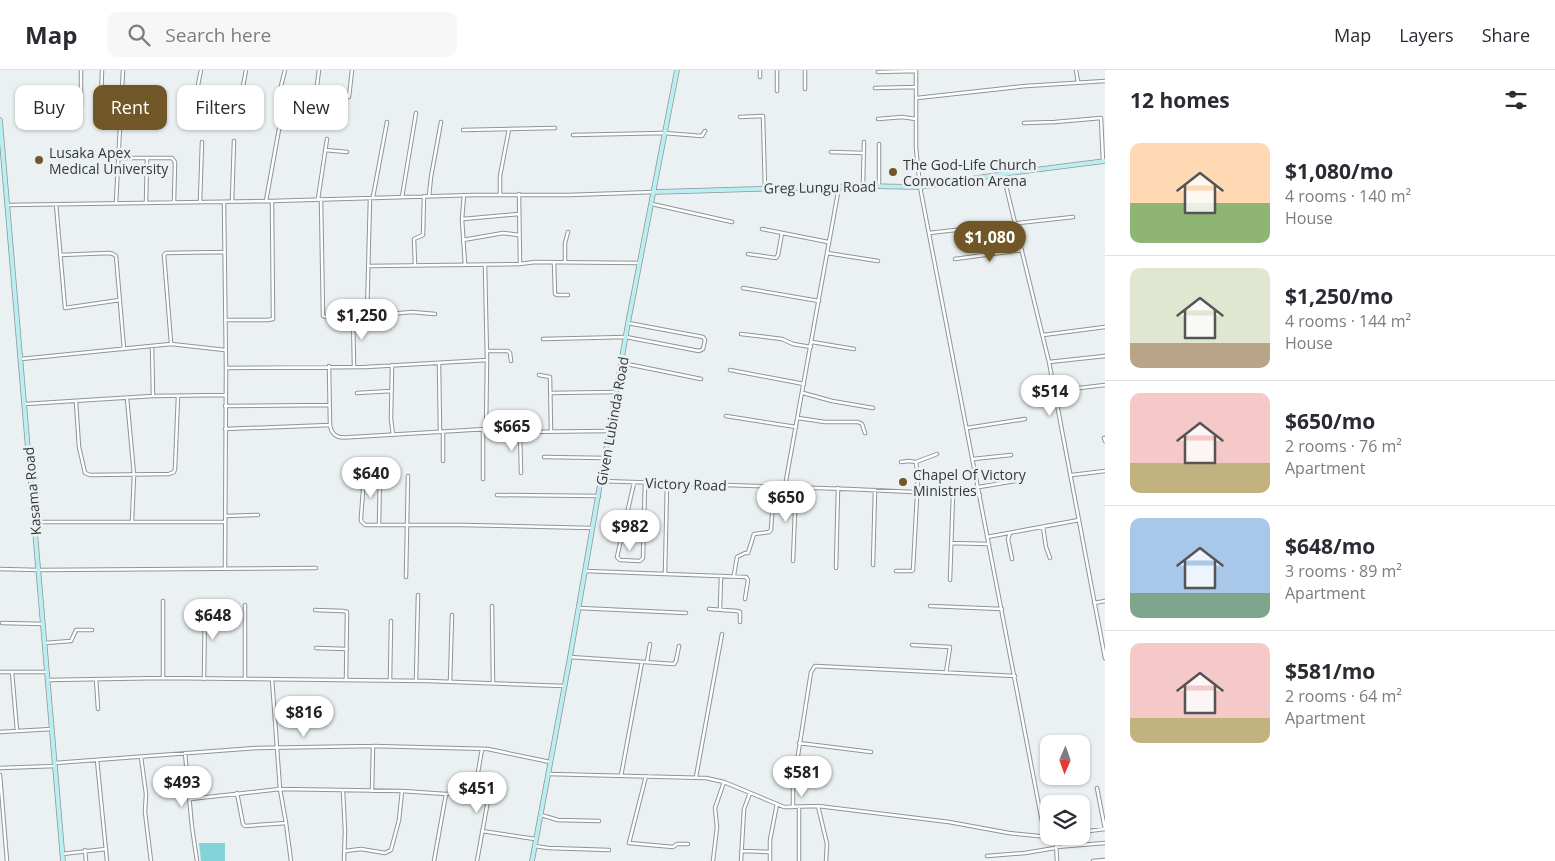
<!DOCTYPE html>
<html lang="en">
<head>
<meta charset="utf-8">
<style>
  :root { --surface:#fff; --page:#f7f7f7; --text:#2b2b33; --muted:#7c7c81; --line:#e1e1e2; --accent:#715728 }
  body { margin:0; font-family:"Open Sans",sans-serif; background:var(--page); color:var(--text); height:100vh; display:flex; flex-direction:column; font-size:19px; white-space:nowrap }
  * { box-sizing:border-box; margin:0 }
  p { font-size:16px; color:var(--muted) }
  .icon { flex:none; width:28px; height:28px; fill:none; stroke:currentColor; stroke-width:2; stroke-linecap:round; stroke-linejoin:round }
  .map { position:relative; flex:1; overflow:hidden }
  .drawer { display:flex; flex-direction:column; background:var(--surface); width:450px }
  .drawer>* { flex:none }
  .banner { position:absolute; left:15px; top:15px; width:475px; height:45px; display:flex; gap:10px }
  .needle { width:32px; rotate:182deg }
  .buttons { position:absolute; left:1040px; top:665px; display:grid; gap:10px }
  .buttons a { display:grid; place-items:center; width:50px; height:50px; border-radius:10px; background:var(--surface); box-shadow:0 1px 4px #0004; font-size:25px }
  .price { position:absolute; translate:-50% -42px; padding:0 11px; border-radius:18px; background:#fff; color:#222; font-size:16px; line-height:32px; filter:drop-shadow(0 1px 2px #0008) }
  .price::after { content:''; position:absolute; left:50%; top:30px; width:15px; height:11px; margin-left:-8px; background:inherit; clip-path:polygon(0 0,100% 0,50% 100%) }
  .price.current { background:var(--accent); color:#fff }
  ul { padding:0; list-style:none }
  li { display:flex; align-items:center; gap:15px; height:125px; padding:0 25px }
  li+li { border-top:1px solid var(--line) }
  li span { display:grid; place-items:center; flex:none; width:140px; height:100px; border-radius:10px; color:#555 }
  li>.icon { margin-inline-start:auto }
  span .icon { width:60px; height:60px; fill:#fffc; stroke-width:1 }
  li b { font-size:21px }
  h2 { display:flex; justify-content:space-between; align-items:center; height:60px; padding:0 25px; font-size:21px }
  .pill { padding:0 18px; border-radius:10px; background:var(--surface); box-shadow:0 1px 4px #0004; font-size:18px; line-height:45px }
  .pill.current { background:var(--accent); color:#fff }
  header { display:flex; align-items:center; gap:30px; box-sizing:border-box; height:70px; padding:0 25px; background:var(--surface); border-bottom:1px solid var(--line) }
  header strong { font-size:24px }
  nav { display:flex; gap:28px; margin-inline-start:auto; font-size:18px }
  .search { width:350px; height:45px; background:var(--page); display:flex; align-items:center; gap:12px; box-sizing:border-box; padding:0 18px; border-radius:10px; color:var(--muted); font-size:19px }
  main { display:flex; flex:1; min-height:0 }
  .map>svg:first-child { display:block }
  .green { fill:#83d4da }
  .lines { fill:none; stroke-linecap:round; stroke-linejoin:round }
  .street-casing { stroke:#8f9595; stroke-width:4.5 }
  .secondary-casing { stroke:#8f9595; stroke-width:5.5 }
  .street { stroke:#fff; stroke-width:2.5 }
  .secondary { stroke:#baeef2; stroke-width:4 }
  .poi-dot { fill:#715728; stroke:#ebf1f2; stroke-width:2 }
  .labels { text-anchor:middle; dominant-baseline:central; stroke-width:5; stroke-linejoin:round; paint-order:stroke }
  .poi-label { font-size:14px; fill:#363838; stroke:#ebf1f2; text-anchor:start }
  .street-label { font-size:14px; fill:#363838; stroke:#ebf1f2 }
</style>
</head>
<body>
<header>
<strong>Map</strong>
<div class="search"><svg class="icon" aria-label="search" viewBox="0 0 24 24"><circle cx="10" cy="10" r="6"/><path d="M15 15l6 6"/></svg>Search here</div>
<nav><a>Map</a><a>Layers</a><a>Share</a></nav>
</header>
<main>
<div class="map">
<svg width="1105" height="791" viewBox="0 0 1105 791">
  <rect width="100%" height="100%" fill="#ebf1f2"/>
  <path class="green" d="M199,773H225V791H201Z"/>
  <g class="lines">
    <g class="street-casing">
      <path id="street" d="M81,0V36
        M285,0L278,28L279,32L289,33L315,31L319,0
        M916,0V78L920,117L1045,767
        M1076,0L1078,12
        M878,2L916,1
        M760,7V0
        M875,18L916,17
        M805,19V0
        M777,21V0
        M196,25L201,0
        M241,27L246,0
        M349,27L352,0
        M917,28L1026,16L1105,11
        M101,35L102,0
        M740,47L763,46L765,118
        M878,49L902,47L916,49
        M1024,53L1055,52L1101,48L1103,91
        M463,60L555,58
        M573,65L664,63L702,66L705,61
        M879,74V116
        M325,80L347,82
        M831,82L863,83
        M117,88H172L175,92L174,132
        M1003,104L1049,292L1105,588
        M863,115L864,72
        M500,124V106L509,59
        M519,124L520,194
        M464,125L462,149L465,195
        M429,126L431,107L441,52
        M373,127L387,52
        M402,127L416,43
        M318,129L327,69
        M321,129L323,246L326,247L367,246L370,128
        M266,131L279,59
        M200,132L202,72
        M224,132L226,298L225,499
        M232,132L234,71
        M116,133L123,0
        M146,133L147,88
        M56,134L65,238L120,230
        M652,134L732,152
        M8,135L272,131L474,125H569L654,122
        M463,149L519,144
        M762,159L828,172
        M929,163L1073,147
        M463,170L503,163L519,165
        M827,183L878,191
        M748,184L776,188L778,185L782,163
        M60,185L109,183L113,184L116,186L124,279
        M955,189L1022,180
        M554,192L555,224L557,225H568
        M565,192V173L568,162
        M415,195L414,169L423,165L424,126
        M485,195L487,290L486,359
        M369,196L520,194L535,192L640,193
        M743,218L819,231
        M367,246L412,242L435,244
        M353,247L354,296
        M225,250H268L273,249V246L272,131
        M741,264L782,269L793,274L811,277
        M1043,265L1105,257
        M543,269L626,267L699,281L703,279L705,270L703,267L628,253
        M812,272L854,279
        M171,273L164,185L166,183L224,182
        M152,276L153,326
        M487,281H508L510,283L511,291
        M21,289L171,274L225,280
        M1049,292L1105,286
        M439,293L440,362
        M622,293L701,309
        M392,295L391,349L393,365
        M329,296L330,355C332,369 342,368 353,367L486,359L520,362L609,361
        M226,298L366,297L487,290
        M730,300L804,314
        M539,305L550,307L551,361
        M1054,321L1105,315
        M357,323L392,321
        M550,323L616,322
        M803,323L832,331L873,338
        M127,328L134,405L132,451
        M76,332L79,377L85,403L90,405L169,404L174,402L175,399L178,326
        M25,334L153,326L226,325
        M225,336L329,335
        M726,346L796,357
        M798,348L825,352H858L862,354L865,363
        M967,358L1025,349
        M225,359L330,355
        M520,362L521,403
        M1104,368L1105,371
        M544,387L605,388
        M973,389L1011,385
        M443,391V362
        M916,392L937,384
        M1072,405L1105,401
        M364,408L361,447V451L365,455H463L592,458
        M483,409V359
        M601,411L848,419L980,425
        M634,413L617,487L620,490L640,491L643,488L645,413
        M785,416L839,117
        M979,417L1015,411
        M497,425L599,426
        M225,446L258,445
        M34,452H225
        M379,455L380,403
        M1043,457L1046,477L1050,488
        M1010,463L1008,469L1012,489
        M987,467L1079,450
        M951,473L988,474
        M793,491L796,417
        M873,495L875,420
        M836,498L838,418
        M0,499L38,500L316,498
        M585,501L746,507L748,510L745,529
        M896,501H912L913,500L918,407L916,392L909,391L901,392
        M665,504L667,413
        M734,505L737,487L745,483H748L754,464L769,462L771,460L774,416
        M406,507L408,406
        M950,510L953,424
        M1094,533L1105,531
        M245,535V609
        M492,536L493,613
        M930,536L1002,539
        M579,538L686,543
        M709,539L737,541L740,542V552
        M720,539L721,506
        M315,540L343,541L347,542L346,610
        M2,553L43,554
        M45,573L71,571L76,560H92
        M912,575L950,577L946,603
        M316,578L347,579
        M570,587L674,594L676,591L679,576
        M647,592L650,574
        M0,602H47
        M12,602L17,661
        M163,608V531
        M96,609L98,639
        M204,609L205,533
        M272,609L280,719L286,753L291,791
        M48,610L163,608L427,611L564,616
        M390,611L391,551
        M416,611L418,525
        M450,612L452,545
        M0,662L52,659
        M799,673L871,682
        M185,683L192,757L197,791
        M141,687L146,724L145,742L151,791
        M97,690L107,791
        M55,693L256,678L373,676L488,679L550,692
        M0,698L55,696
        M549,704L706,708L724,712L784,737L818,736L949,752L1009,763L1058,768
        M0,705L7,791
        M621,706L642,592
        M646,706L629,773L673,777L677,774H688
        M696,707L722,564
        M1097,718L1105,759
        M475,720L482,679
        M343,721L345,761L344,791
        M372,721L373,676
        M237,723L243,754L245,756L286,753
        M190,729L280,719L402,721L446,724L475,720L486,721L489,725L477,791
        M818,736L827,774L826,791
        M793,737V717L811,602L815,596L1015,606
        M541,745L558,750L599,751
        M482,761L535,769
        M1081,762L1105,759
        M1077,766L1080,774
        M535,776L548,778L609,780
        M1056,777L1105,773
        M85,780L86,791
        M345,781L361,779L385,783L391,780L399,750L402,721
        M742,781L770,782
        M62,784L106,779
        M987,786L1025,783L1055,778
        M434,791L446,724
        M713,791L717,757L715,738L724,712
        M741,791L744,739L750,723
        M770,791V770L777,734
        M799,791V738
        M1057,791L1056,772L1060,766
        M1093,791L1105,790"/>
    </g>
    <g class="secondary-casing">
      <path id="secondary" d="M0,50L63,791
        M654,122L863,116L920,117L1003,104L1105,91
        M532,791L570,587L628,253L677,0"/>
    </g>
    <use href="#street" class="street"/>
    <use href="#secondary" class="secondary"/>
  </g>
  <g class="poi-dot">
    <circle cx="39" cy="90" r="5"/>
    <circle cx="893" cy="102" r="5"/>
    <circle cx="903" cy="412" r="5"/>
  </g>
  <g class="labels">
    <g class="poi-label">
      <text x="49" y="82">Lusaka Apex<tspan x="49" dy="16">Medical University</tspan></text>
      <text x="903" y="94">The God-Life Church<tspan x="903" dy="16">Convocation Arena</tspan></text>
      <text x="913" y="404">Chapel Of Victory<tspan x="913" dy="16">Ministries</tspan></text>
    </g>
    <g class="street-label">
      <text transform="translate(820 117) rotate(-1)">Greg Lungu Road</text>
      <text transform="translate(612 351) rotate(-80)">Given Lubinda Road</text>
      <text transform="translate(686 414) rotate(2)">Victory Road</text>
      <text transform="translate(32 421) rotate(-95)">Kasama Road</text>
    </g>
  </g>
</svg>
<div class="buttons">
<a><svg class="needle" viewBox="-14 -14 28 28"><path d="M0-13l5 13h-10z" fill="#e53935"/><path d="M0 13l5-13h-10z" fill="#7c7c81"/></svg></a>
<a><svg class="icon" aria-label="layers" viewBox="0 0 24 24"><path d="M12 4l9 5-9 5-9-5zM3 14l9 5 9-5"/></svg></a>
</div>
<b class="price current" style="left:990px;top:193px">$1,080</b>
<b class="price" style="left:362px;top:271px">$1,250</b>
<b class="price" style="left:1050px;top:347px">$514</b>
<b class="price" style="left:512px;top:382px">$665</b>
<b class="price" style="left:371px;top:429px">$640</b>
<b class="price" style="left:786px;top:453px">$650</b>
<b class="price" style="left:630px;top:482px">$982</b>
<b class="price" style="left:213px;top:571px">$648</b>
<b class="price" style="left:304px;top:668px">$816</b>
<b class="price" style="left:802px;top:728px">$581</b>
<b class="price" style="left:182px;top:738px">$493</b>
<b class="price" style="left:477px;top:744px">$451</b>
<div class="banner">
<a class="pill">Buy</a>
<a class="pill current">Rent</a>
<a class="pill">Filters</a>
<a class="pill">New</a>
</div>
</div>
<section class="drawer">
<h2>12 homes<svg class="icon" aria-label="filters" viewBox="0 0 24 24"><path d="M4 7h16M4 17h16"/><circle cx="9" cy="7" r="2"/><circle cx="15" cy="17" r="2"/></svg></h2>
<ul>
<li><span style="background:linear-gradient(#ffd9b3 60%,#8fb573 0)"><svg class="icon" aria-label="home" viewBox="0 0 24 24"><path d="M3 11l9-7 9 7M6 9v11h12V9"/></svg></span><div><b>$1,080/mo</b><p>4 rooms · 140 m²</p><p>House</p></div></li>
<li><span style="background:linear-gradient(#dfe7d0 75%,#b9a48a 0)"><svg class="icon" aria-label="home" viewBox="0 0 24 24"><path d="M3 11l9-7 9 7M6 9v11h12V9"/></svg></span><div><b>$1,250/mo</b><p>4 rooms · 144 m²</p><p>House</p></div></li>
<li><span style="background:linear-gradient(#f6c9c9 70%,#c2b280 0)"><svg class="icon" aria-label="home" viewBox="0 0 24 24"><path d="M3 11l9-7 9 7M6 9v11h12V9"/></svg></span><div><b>$650/mo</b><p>2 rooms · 76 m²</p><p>Apartment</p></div></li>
<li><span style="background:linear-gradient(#a9c7e8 75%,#7fa58c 0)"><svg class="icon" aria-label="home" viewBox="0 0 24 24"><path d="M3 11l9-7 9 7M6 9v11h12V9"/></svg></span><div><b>$648/mo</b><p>3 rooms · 89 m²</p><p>Apartment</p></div></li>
<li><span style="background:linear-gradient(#f6c9c9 75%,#c2b280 0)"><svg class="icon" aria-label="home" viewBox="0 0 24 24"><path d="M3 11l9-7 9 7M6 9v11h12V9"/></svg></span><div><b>$581/mo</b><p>2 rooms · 64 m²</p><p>Apartment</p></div></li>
</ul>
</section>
</main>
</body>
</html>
